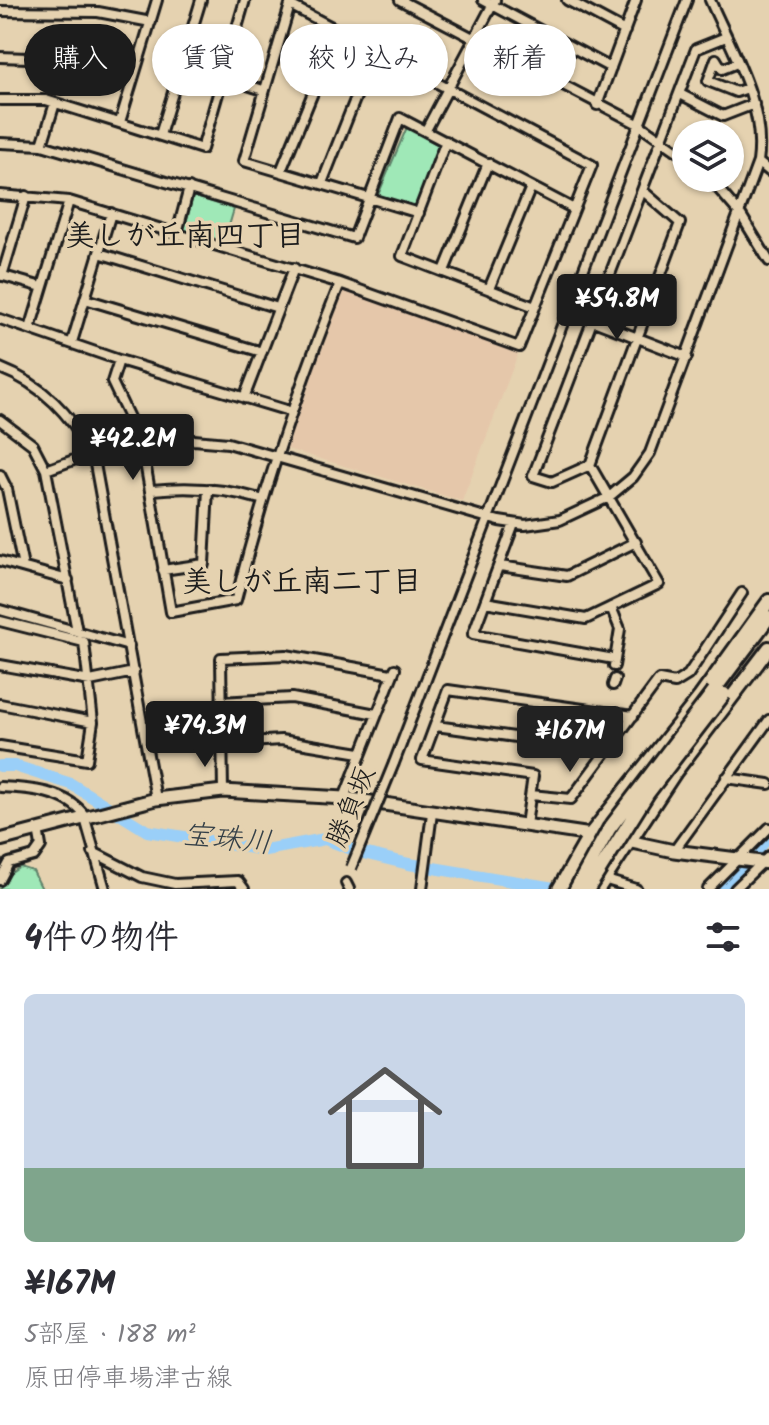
<!DOCTYPE html>
<html lang="ja">
<head>
<meta charset="utf-8">
<style>
  :root { --surface:#fff; --page:#f7f7f7; --text:#2b2b33; --muted:#7c7c81; --accent:#1c1c1c }
  body { margin:0; font-family:Kalam,"Klee One",sans-serif; background:var(--page); color:var(--text); height:100vh; display:flex; flex-direction:column; font-size:30px; white-space:nowrap }
  * { box-sizing:border-box; margin:0 }
  p { font-size:26px; color:var(--muted) }
  .icon { flex:none; width:44px; height:44px; fill:none; stroke:currentColor; stroke-width:2; stroke-linecap:round; stroke-linejoin:round }
  .map { position:relative; height:889px; overflow:hidden }
  .panel { display:flex; flex-direction:column; background:var(--surface); flex:1 }
  .panel>* { flex:none }
  .banner { position:absolute; left:24px; top:24px; width:722px; height:72px; display:flex; gap:16px }
  .tools { position:absolute; left:672px; top:120px; display:grid; gap:16px }
  .tools a { display:grid; place-items:center; width:72px; height:72px; border-radius:50%; background:var(--surface); box-shadow:0 2px 6px #0004; font-size:40px }
  .price { position:absolute; translate:-50% -68px; padding:0 18px; border-radius:8px; background:var(--accent); color:#fff; font-size:26px; line-height:52px; filter:drop-shadow(0 2px 4px #0008) }
  .price::after { content:''; position:absolute; left:50%; top:48px; width:24px; height:18px; margin-left:-12px; background:inherit; clip-path:polygon(0 0,100% 0,50% 100%) }
  .price.current { background:#222; color:#fff }
  ul { padding:0; list-style:none }
  li { display:grid; align-content:center; gap:16px; height:424px; padding:0 24px }
  li span { display:grid; place-items:center; height:248px; border-radius:12px; color:#555 }
  li>.icon { margin-inline-start:auto }
  span .icon { width:144px; height:144px; fill:#fffc; stroke-width:1 }
  li b { font-size:34px }
  h2 { display:flex; justify-content:space-between; align-items:center; height:96px; padding:0 24px; font-size:34px }
  .chip { padding:0 28px; border-radius:36px; background:var(--surface); box-shadow:0 2px 6px #0004; font-size:28px; line-height:72px }
  .chip.current { background:var(--accent); color:#fff }
  .map>svg:first-child { display:block }
  .built { fill:#e5c7aa }
  .green { fill:#9fe8b7; stroke:#5e826a; stroke-width:2 }
  .lines { fill:none; stroke-linecap:round; stroke-linejoin:round }
  .river { stroke:#9acff8; stroke-width:12 }
  .minor-casing { stroke:#1c1c1c; stroke-width:14 }
  .major-casing { stroke:#1c1c1c; stroke-width:17 }
  .highway-casing { stroke:#1c1c1c; stroke-width:18 }
  .minor { stroke:#e5d2b0; stroke-width:8 }
  .major { stroke:#e5d2b0; stroke-width:11 }
  .highway { stroke:#e5d2b0; stroke-width:12 }
  .minor-bridge-casing { stroke:#1c1c1c; stroke-width:14; stroke-linecap:butt }
  .highway-bridge-casing { stroke:#1c1c1c; stroke-width:18; stroke-linecap:butt }
  .minor-bridge { stroke:#e5d2b0; stroke-width:8 }
  .highway-bridge { stroke:#e5d2b0; stroke-width:12 }
  .labels { text-anchor:middle; dominant-baseline:central; stroke-width:7; stroke-linejoin:round; paint-order:stroke }
  .street-label { font-size:28px; fill:#1c1c1c; stroke:#e5d2b0 }
  .neighbourhood-label { font-size:30px; font-weight:bold; fill:#1c1c1c; stroke:#e5d2b0 }
  .water-label { font-size:30px; font-style:italic; fill:#354048; stroke:#e5d2b0 }
</style>
</head>
<body>
<div class="map">
<svg width="769" height="889" viewBox="0 0 769 889">
  <rect width="100%" height="100%" fill="#e5d2b0"/>
  <filter id="ink" filterUnits="userSpaceOnUse"><feTurbulence type="fractalNoise" baseFrequency=".0125" numOctaves="2"/><feDisplacementMap in="SourceGraphic" scale="16" xChannelSelector="R" yChannelSelector="G"/><feConvolveMatrix kernelMatrix="1 2 1 2 8 2 1 2 1" color-interpolation-filters="sRGB"/></filter>
  <g filter="url(#ink)">
    <path class="built" d="M345,289L518,354L462,501L284,448Z"/>
    <path class="green" d="M407,127L440,146L415,208L378,195Z
      M193,196L234,209L224,243L184,230Z
      M20,867L33,871L42,889H0L1,880Z"/>
    <g class="lines">
      <path class="river" d="M0,766H15L71,784L147,831L265,850L325,839L359,852L409,864L560,889
        M718,889L740,871L769,836"/>
      <g class="minor-casing">
        <path id="minor" d="M400,0L640,125L686,157
          M483,0L611,68
          M567,0L625,31
          M0,11L98,12L151,22
          M0,57L84,60L134,72
          M737,63L722,69L716,59L708,81L736,92L748,88
          M223,77L263,90
          M680,94L723,116L754,104
          M0,100H46L202,149L245,0
          M597,105L636,0
          M120,122L157,0
          M426,130L495,0
          M160,135L201,0
          M446,141L402,256L535,307
          M0,143L42,145L354,238L400,118L574,209
          M42,145L55,103
          M758,162L769,171
          M281,171L339,29
          M709,178L741,215L769,261
          M322,183L375,49
          M643,191L680,223L590,465L552,482L533,476L696,49L726,37
          M0,195L69,201L340,283L519,347L592,165L290,5L244,161L419,213
          M177,233L189,188
          M99,253L278,308
          M444,271L488,163
          M0,275L42,287
          M2,276L26,196
          M489,289L531,187
          M85,299L262,352
          M0,319L119,360L289,411
          M591,320L687,357
          M30,329L69,201
          M72,342L111,213
          M119,360L112,382L142,445L171,612L236,600C263,491 298,388 340,283
          M0,368C44,385 69,414 93,453L156,799
          M244,398L294,268
          M0,420L33,445L46,470L77,631
          M46,470L93,453L142,445L194,440L228,443L499,521L525,525L560,520L609,497L633,477L650,453L758,162C766,105 732,51 710,0
          M0,475L7,489L23,567
          M152,490C190,486 224,488 260,499
          M514,524L473,634L614,659
          M0,561L68,580
          M500,566L567,576L636,542
          M163,570L204,564L208,489
          M485,602L586,619L659,584L590,465
          M611,607L620,629L614,666
          M0,610L129,646
          M0,621L84,642L93,722L87,760L0,746
          M0,665L90,681L134,672
          M613,685L615,679
          M220,702L292,698L376,714
          M0,704L93,722
          M436,726L608,750
          M219,744L281,740L360,753
          M394,763L687,0
          M726,778L769,784
          M0,787C28,788 67,791 84,815L105,889
          M223,791L221,658L286,655L391,674
          M531,795L571,799L659,680L675,683L688,675L742,593
          M344,798L395,669
          M526,825L533,776L422,760L448,690L633,716
          M674,851L769,720
          M93,852L142,877L175,884L238,881L244,889
          M603,879L636,889
          M0,880L9,863L34,856L41,846L38,829
          M346,883L349,889
          M422,889L432,813
          M708,889L769,828
          M735,889L769,856"/>
      </g>
      <g class="major-casing">
        <path id="major" d="M0,840L156,799L223,791L344,798L598,836
          M623,840L674,851L769,863"/>
      </g>
      <g class="highway-casing">
        <path id="highway" d="M718,685L769,617
          M559,889L590,835L700,697L769,601
          M598,889L675,772L769,648"/>
      </g>
      <use href="#minor" class="minor"/>
      <use href="#major" class="major"/>
      <use href="#highway" class="highway"/>
      <g class="minor-bridge-casing">
        <path id="minor-bridge" d="M351,868L394,763"/>
      </g>
      <g class="highway-bridge-casing">
        <path id="highway-bridge" d="M576,889L609,829L714,691
          M588,889L648,793L724,694"/>
      </g>
      <use href="#minor-bridge" class="minor-bridge"/>
      <use href="#highway-bridge" class="highway-bridge"/>
    </g>
  </g>
  <g class="labels">
    <g class="street-label">
      <text transform="translate(352 807) rotate(-68)">勝負坂</text>
    </g>
    <g class="neighbourhood-label">
      <text x="185" y="237">美しが丘南四丁目</text>
      <text x="302" y="583">美しが丘南二丁目</text>
    </g>
    <g class="water-label">
      <text transform="translate(227 840) rotate(6)">宝珠川</text>
    </g>
  </g>
</svg>
<div class="tools">
<a><svg class="icon" aria-label="layers" viewBox="0 0 24 24"><path d="M12 4l9 5-9 5-9-5zM3 14l9 5 9-5"/></svg></a>
</div>
<b class="price" style="left:617px;top:342px">¥54.8M</b>
<b class="price" style="left:133px;top:482px">¥42.2M</b>
<b class="price" style="left:205px;top:769px">¥74.3M</b>
<b class="price current" style="left:570px;top:774px">¥167M</b>
<div class="banner">
<a class="chip current">購入</a>
<a class="chip">賃貸</a>
<a class="chip">絞り込み</a>
<a class="chip">新着</a>
</div>
</div>
<section class="panel">
<h2>4件の物件<svg class="icon" aria-label="filters" viewBox="0 0 24 24"><path d="M4 7h16M4 17h16"/><circle cx="9" cy="7" r="2"/><circle cx="15" cy="17" r="2"/></svg></h2>
<ul>
<li><span style="background:linear-gradient(#c9d6e8 70%,#7fa58c 0)"><svg class="icon" aria-label="home" viewBox="0 0 24 24"><path d="M3 11l9-7 9 7M6 9v11h12V9"/></svg></span><div><b>¥167M</b><p>5部屋 · 188 m²</p><p>原田停車場津古線</p></div></li>
</ul>
</section>
</body>
</html>
